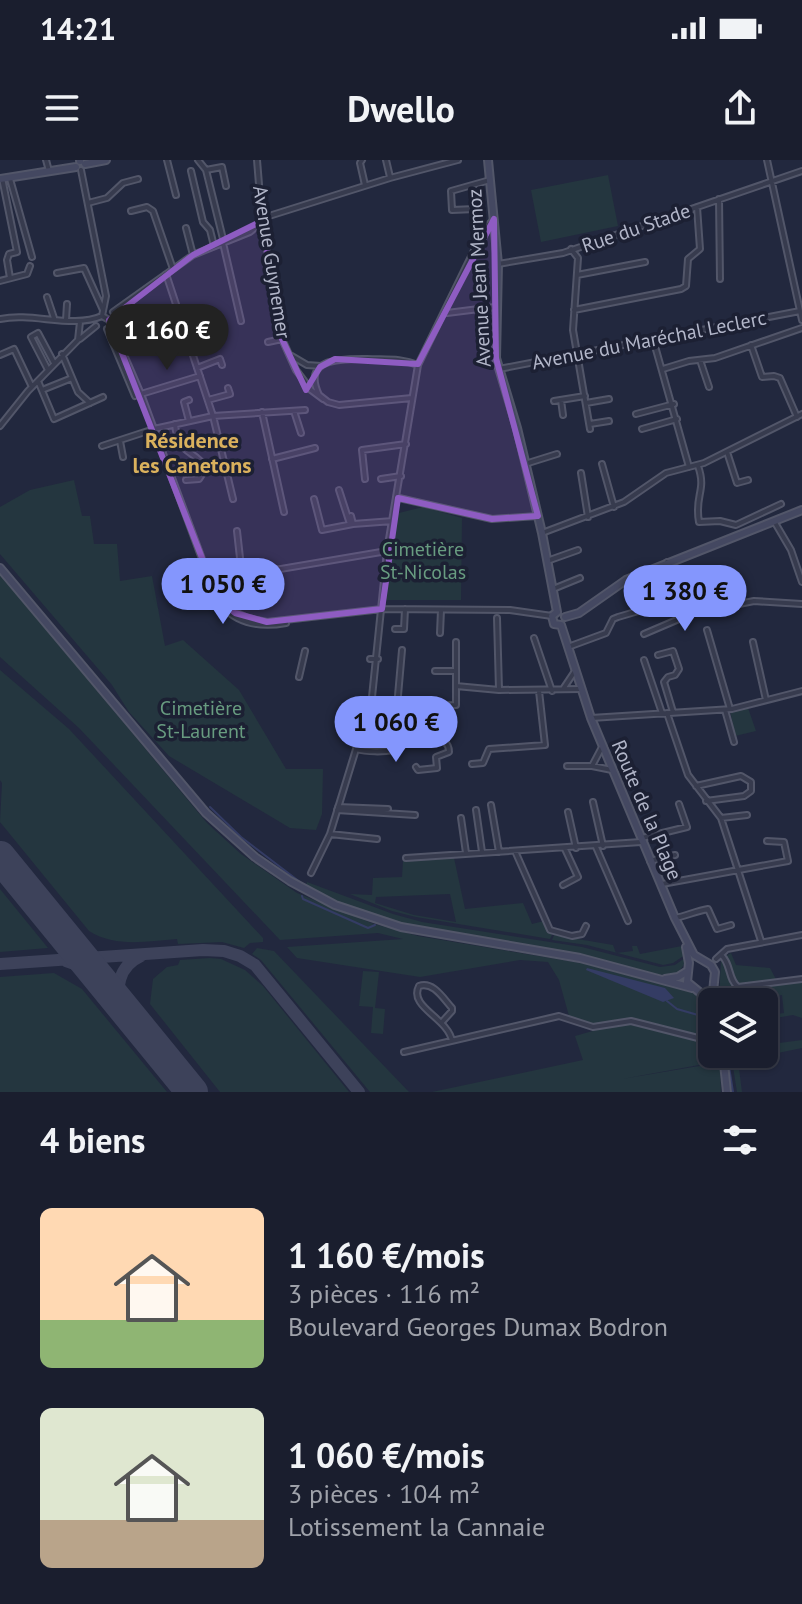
<!DOCTYPE html>
<html lang="fr">
<head>
<meta charset="utf-8">
<style>
  :root { --surface:#1a1e2e; --page:#232736; --text:#f1f3f6; --muted:#9fa2aa; --line:#383c4a; --accent:#8496fd }
  body { margin:0; font-family:"PT Sans",sans-serif; background:var(--page); color:var(--text); height:100vh; display:flex; flex-direction:column; font-size:30px; white-space:nowrap }
  * { box-sizing:border-box; margin:0 }
  p { font-size:26px; color:var(--muted) }
  .icon { flex:none; width:44px; height:44px; fill:none; stroke:currentColor; stroke-width:2; stroke-linecap:round; stroke-linejoin:round }
  .map { position:relative; height:932px; overflow:hidden }
  .panel { display:flex; flex-direction:column; background:var(--surface); flex:1 }
  .panel>* { flex:none }
  .tools { position:absolute; left:698px; top:828px; display:grid; gap:16px }
  .tools a { display:grid; place-items:center; width:80px; height:80px; border-radius:12px; background:var(--surface); box-shadow:0 2px 6px #0004,0 0 0 2px var(--line); font-size:40px }
  .price { position:absolute; translate:-50% -68px; padding:0 18px; border-radius:28px; background:var(--accent); color:#111; font-size:26px; line-height:52px; filter:drop-shadow(0 2px 4px #0008) }
  .price::after { content:''; position:absolute; left:50%; top:48px; width:24px; height:18px; margin-left:-12px; background:inherit; clip-path:polygon(0 0,100% 0,50% 100%) }
  .price.active { background:#222; color:#fff }
  ul { padding:0; list-style:none }
  li { display:flex; align-items:center; gap:24px; height:200px; padding:0 40px }
  li span { display:grid; place-items:center; flex:none; width:224px; height:160px; border-radius:12px; color:#555 }
  li>.icon { margin-inline-start:auto }
  span .icon { width:96px; height:96px; fill:#fffc; stroke-width:1 }
  li b { font-size:34px }
  h2 { display:flex; justify-content:space-between; align-items:center; height:96px; padding:0 40px; font-size:34px }
  .status { display:flex; justify-content:space-between; align-items:center; height:56px; padding:0 40px; background:var(--surface); direction:ltr }
  .status svg { height:22px; fill:currentColor }
  header { display:flex; justify-content:space-between; align-items:center; height:104px; padding:0 40px; background:var(--surface); font-size:36px; font-weight:600 }
  .map>svg:first-child { display:block }
  .green { fill:#24363f; fill-rule:evenodd }
  .water { fill:#343c64 }
  .lines { fill:none; stroke-linecap:round; stroke-linejoin:round }
  .stream { stroke:#343c64; stroke-width:2 }
  .taxiway { stroke:#3d425a; stroke-width:12 }
  .runway { stroke:#3d425a; stroke-width:32 }
  .street-casing { stroke:#525669; stroke-width:8 }
  .secondary-casing { stroke:#525669; stroke-width:10 }
  .street { stroke:#373b4e; stroke-width:4 }
  .secondary { stroke:#444861; stroke-width:6 }
  .marked { fill:#8e5cc2; fill-opacity:0.2; stroke:#8e5cc2; stroke-width:6; stroke-linejoin:round }
  .labels { text-anchor:middle; dominant-baseline:central; stroke-width:7; stroke-linejoin:round; paint-order:stroke }
  .street-label { font-size:20px; fill:#b2b6c9; stroke:#1c2033 }
  .park-label { font-size:20px; fill:#689c80; stroke:#1c2033 }
  .neighbourhood-label { font-size:22px; font-weight:bold; fill:#dab15d; stroke:#1c2033 }
</style>
</head>
<body>
<div class="status"><b>14:21</b><svg viewBox="0 0 49 12"><path d="M0 12V9h3v3zM5 12V6h3v6zM10 12V3h3v9zM15 12V0h3v12zM26 1h20v11H26zM47 4h2v5h-2z"/></svg></div>
<header><svg class="icon" aria-label="menu" viewBox="0 0 24 24"><path d="M4 6h16M4 12h16M4 18h16"/></svg>Dwello<svg class="icon" aria-label="share" viewBox="0 0 24 24"><path d="M12 15V3M7 8l5-5 5 5M5 13v7h14v-7"/></svg></header>
<div class="map">
<svg width="802" height="932" viewBox="0 0 802 932">
  <rect width="100%" height="100%" fill="#22283e"/>
  <path class="green" d="M608,15L618,66L541,82L531,30Z
    M74,320L82,356H90L94,384H117L120,421L152,416L165,486L183,480L239,530L286,609H323L322,654L316,670L290,668L169,596L129,552L112,525L0,394V347L30,330Z
    M423,347L462,358L461,440H382L385,399L395,354Z
    M0,414L207,663L241,694L297,733L374,764L418,776L581,803L683,828L699,836L706,846L701,840L698,844L701,849L708,850L712,861V877H699L630,859L594,865L569,856L559,820L548,802L520,800L420,817L297,798L287,787L403,779L378,773L280,780L79,568L0,497Z
    M0,510L69,569L263,778V782L250,783L244,788L222,782L178,784L177,779C147,781 116,788 89,771L0,662L2,623L0,620Z
    M747,545L756,571L735,576L730,550Z
    M454,698L465,749L523,743L532,764L544,761L552,775L550,779L416,757L392,751L350,734L372,735L373,718L402,717L403,701ZM450,734L456,762L414,755L375,743L376,737Z
    M307,722L393,754L422,762L582,787L660,807L675,805L685,798L686,802L677,814L658,815L587,796L407,766L360,752L306,727Z
    M0,729L48,788L0,792Z
    M554,775L613,785L616,793L633,791L632,786H637L640,794L682,786L685,795L673,803L663,805L587,785L552,780Z
    M257,788L274,791L409,932H370L261,800L252,794Z
    M731,793L736,805L770,808L779,825L802,821V858L793,855L764,860V842H719L721,799ZM782,835L784,853L771,855L767,838Z
    M210,798L221,799L245,810L263,826L349,932H220L150,844L153,819L167,807L178,805L180,800Z
    M363,811L379,812L375,848L385,849L383,874L371,873L373,847L359,846Z
    M54,813L82,829L167,932H0V817Z
    M621,863L712,882V894H720L721,901L622,919L717,903L720,905L721,932H432L583,900L575,876Z
    M802,880V888L738,901L742,932H737L731,894H764V885Z"/>
  <path class="water" d="M587,808L665,828L674,838L663,842L586,810Z"/>
  <g class="lines">
    <path class="stream" d="M210,647L241,677L300,722
      M302,736L303,739L368,768L375,765
      M667,841L677,849L705,857L712,873
      M727,894L733,932"/>
    <path class="taxiway" d="M69,781L92,795
      M66,801L83,807L101,820
      M0,804L203,790L224,791L240,796L255,805L359,932
      M125,851C113,829 119,806 141,796"/>
    <path class="runway" d="M0,697L192,932"/>
    <g class="street-casing">
      <path id="street" d="M46,0L49,11
        M167,0L176,35
        M198,0L206,10L222,7L226,26
        M257,0L262,61L282,179L296,210L311,230L323,239
        M362,0L360,3L365,25
        M386,0L390,17
        M767,0L802,160
        M81,10L106,136L102,156L109,160L141,234L215,434L229,449L248,458L267,462L382,449L510,450L552,456
        M206,10L224,83
        M191,11L203,62L210,70L214,86
        M2,18L17,92L9,94L7,100L10,118
        M10,19L32,97
        M719,39L720,119
        M88,43L107,38L123,23L138,19
        M475,49L452,50L451,31L490,20
        M131,51L147,47L153,51L173,109
        M186,68L193,95
        M223,83L241,161
        M571,89L578,98L573,170L590,269
        M498,104L563,93L802,11
        M57,113L84,108L103,150
        M166,114L213,256L233,339
        M577,115L645,102
        M0,121L27,114L30,106
        M47,137L54,158
        M574,150L681,129L686,126L688,99L700,89L697,47
        M113,152L193,95L250,72L269,56L390,18L458,0
        M447,153L495,147
        M0,159C33,152 72,169 102,156
        M66,160L67,144
        M107,169L135,236
        M80,179L96,166
        M653,179L689,307
        M268,182L282,179
        M751,185L762,217L774,216L780,218L797,257
        M62,194L78,232L90,243
        M0,195L14,189L32,227
        M290,195L307,205L321,206
        M700,200L709,227
        M197,208L220,199L222,205
        M499,209L800,151
        M663,209L689,201L715,198L802,168
        M48,210L31,177L38,173L54,203
        M38,221L54,259L103,237
        M42,230L72,218
        M141,234L200,216
        M412,238L339,245L328,242L319,235C301,197 343,199 367,199C385,200 401,198 418,205
        M208,240L230,234L228,228
        M561,240L563,255
        M554,241L585,236
        M586,243L609,239
        M294,251L301,273
        M262,252L284,352
        M636,254L674,244
        M189,261L184,242L189,240
        M175,264C178,296 193,288 206,308L199,319L186,320
        M590,264L609,261
        M0,266L28,231L78,180L80,162
        M642,269L677,259
        M120,281L123,297
        M102,286L154,269L213,256L305,250
        M727,292L737,323L748,320
        M272,299L315,288
        M525,304L557,294
        M602,304L614,347
        M698,306C707,331 694,335 699,362L720,361L736,365L781,344
        M581,313L588,357
        M365,319L362,290L406,284
        M381,319L401,316
        M339,330L350,364
        M399,338L492,359L538,356
        M314,339L322,370L353,364L393,361
        M351,356L353,364
        M774,361L791,390L802,422
        M237,371L242,416
        M542,373L624,342L666,313L704,303L802,254
        M547,401L578,390
        M221,419L387,391
        M208,421C220,457 249,470 286,463
        M553,429L580,418
        M709,450L754,441L802,444
        M497,458L499,530
        M395,469H404L405,449
        M707,470L730,549
        M440,473L441,450
        M644,474L679,459L676,440
        M534,478L552,531
        M753,482L766,540
        M568,487L606,473L613,459L618,457L676,440L678,435L667,402
        M658,495L673,491L679,509L675,515L668,517L664,522L673,552
        M370,499H378
        M644,500L662,553
        M435,511H456
        M299,517L305,491
        M456,526L499,530L581,529
        M563,529L575,511
        M397,547L402,490
        M369,548L456,545V482
        M725,550L734,582
        M667,553L688,615L721,658L761,781
        M591,558L732,549L802,531
        M356,589C367,592 383,592 394,590C402,589 403,584 409,580C421,571 449,574 449,592L436,597L437,608L418,610L416,607
        M472,604L483,603L489,589L545,585L539,531
        M567,606H592L612,610
        M592,606L602,587
        M696,626L741,616L751,622V631L744,636L706,641
        M593,642L603,686
        M491,645L499,692
        M338,647L388,649
        M337,650L415,655
        M476,650L482,692
        M568,652L576,688
        M461,658L466,693
        M721,658L747,655
        M330,674L377,679
        M642,678L687,667L679,644
        M596,687L628,761
        M515,691L550,770L572,776L582,774L586,766
        M406,698L641,682
        M650,701L675,695
        M311,713L330,674L372,537L387,391L418,205L484,70L493,60
        M662,724L788,701L784,682L767,681
        M563,725L578,717L565,689
        M675,758C686,756 696,751 708,749L717,769L731,765
        M721,795C731,803 728,820 738,827L802,819
        M716,799L727,789L802,775
        M442,862L452,851V848C443,838 433,821 419,826C408,847 448,858 452,881
        M404,892L559,856L593,867L631,861L702,879H712"/>
    </g>
    <g class="secondary-casing">
      <path id="secondary" d="M80,0V1
        M488,0L498,104L496,198L517,268L542,373L557,452
        M85,4L106,0
        M0,19L76,7
        M0,408L206,653L255,697L290,721L335,745L401,767L580,798L692,828
        M557,452L552,456L554,464L561,465
        M565,457L579,453L626,420L802,350
        M561,465L591,558L675,758L694,795L711,805L715,812L712,842
        M686,787L689,803L687,822L703,835L712,849
        M665,819L678,817L686,812
        M723,894L727,932"/>
    </g>
    <use href="#street" class="street"/>
    <use href="#secondary" class="secondary"/>
  </g>
  <path class="marked" d="M494,59L496,198L538,356L492,359L398,338L382,449L267,462L235,453L218,439L109,160L193,95L262,61L282,179L306,230L320,207L335,199L418,204Z"/>
  <g class="labels">
    <g class="street-label">
      <text transform="translate(636 68) rotate(-19)">Rue du Stade</text>
      <text transform="translate(272 102) rotate(81)">Avenue Guynemer</text>
      <text transform="translate(479 118) rotate(-93)">Avenue Jean Mermoz</text>
      <text transform="translate(649 180) rotate(-11)">Avenue du Maréchal Leclerc</text>
      <text transform="translate(647 650) rotate(67)">Route de la Plage</text>
    </g>
    <g class="park-label">
      <text x="423" y="389">Cimetière<tspan x="423" dy="23">St-Nicolas</tspan></text>
      <text x="201" y="548">Cimetière<tspan x="201" dy="23">St-Laurent</tspan></text>
    </g>
    <g class="neighbourhood-label">
      <text x="192" y="280">Résidence<tspan x="192" dy="25">les Canetons</tspan></text>
    </g>
  </g>
</svg>
<div class="tools">
<a><svg class="icon" aria-label="layers" viewBox="0 0 24 24"><path d="M12 4l9 5-9 5-9-5zM3 14l9 5 9-5"/></svg></a>
</div>
<b class="price active" style="left:167px;top:212px">1 160 €</b>
<b class="price" style="left:223px;top:466px">1 050 €</b>
<b class="price" style="left:685px;top:473px">1 380 €</b>
<b class="price" style="left:396px;top:604px">1 060 €</b>
</div>
<section class="panel">
<h2>4 biens<svg class="icon" aria-label="filters" viewBox="0 0 24 24"><path d="M4 7h16M4 17h16"/><circle cx="9" cy="7" r="2"/><circle cx="15" cy="17" r="2"/></svg></h2>
<ul>
<li><span style="background:linear-gradient(#ffd9b3 70%,#8fb573 0)"><svg class="icon" aria-label="home" viewBox="0 0 24 24"><path d="M3 11l9-7 9 7M6 9v11h12V9"/></svg></span><div><b>1 160 €/mois</b><p>3 pièces · 116 m²</p><p>Boulevard Georges Dumax Bodron</p></div></li>
<li><span style="background:linear-gradient(#dfe7d0 70%,#b9a48a 0)"><svg class="icon" aria-label="home" viewBox="0 0 24 24"><path d="M3 11l9-7 9 7M6 9v11h12V9"/></svg></span><div><b>1 060 €/mois</b><p>3 pièces · 104 m²</p><p>Lotissement la Cannaie</p></div></li>
</ul>
</section>
</body>
</html>
